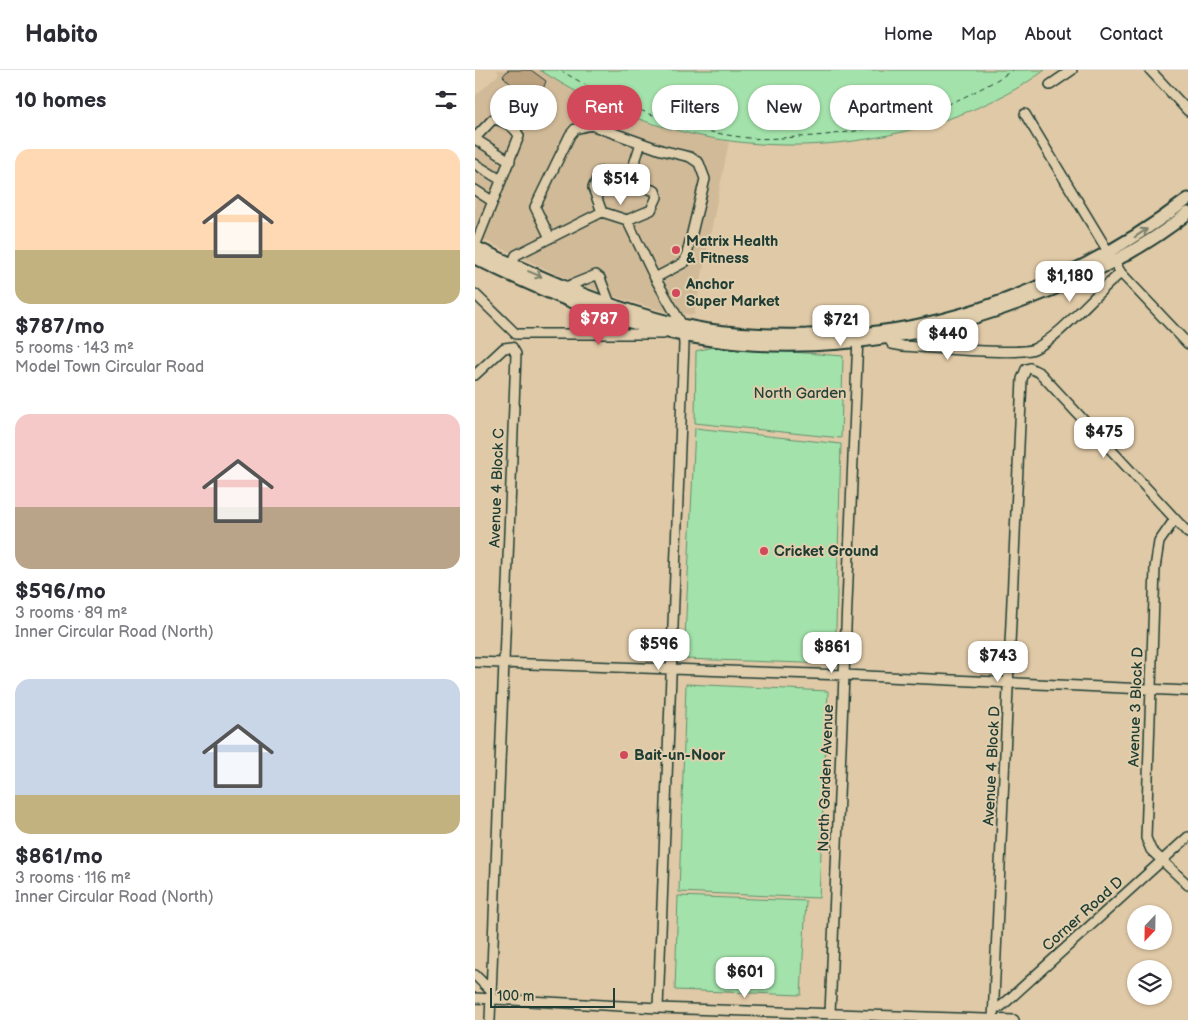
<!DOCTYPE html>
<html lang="en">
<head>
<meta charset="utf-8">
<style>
  :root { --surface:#fff; --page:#f7f7f7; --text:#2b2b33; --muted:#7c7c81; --line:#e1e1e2; --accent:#d1495b }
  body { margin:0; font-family:"Balsamiq Sans",sans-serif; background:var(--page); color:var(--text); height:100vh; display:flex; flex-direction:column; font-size:19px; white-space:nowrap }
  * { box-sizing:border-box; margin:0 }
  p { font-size:16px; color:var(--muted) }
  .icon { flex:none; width:28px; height:28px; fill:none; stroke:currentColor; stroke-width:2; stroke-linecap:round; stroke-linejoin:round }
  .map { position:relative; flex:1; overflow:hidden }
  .sheet { display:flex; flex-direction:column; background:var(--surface); width:475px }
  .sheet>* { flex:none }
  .top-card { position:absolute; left:15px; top:15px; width:475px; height:45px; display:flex; gap:10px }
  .needle { width:32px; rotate:202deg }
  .buttons { position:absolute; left:652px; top:835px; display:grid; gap:10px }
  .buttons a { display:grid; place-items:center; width:45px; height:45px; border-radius:50%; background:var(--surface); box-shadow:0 1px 4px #0004; font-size:25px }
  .scale { position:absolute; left:15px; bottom:12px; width:125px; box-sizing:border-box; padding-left:5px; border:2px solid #1f3d34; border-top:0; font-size:14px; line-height:18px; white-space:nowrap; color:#1f3d34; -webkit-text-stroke:4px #e1ceac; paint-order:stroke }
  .price { position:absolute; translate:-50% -42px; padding:0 11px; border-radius:10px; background:#fff; color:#222; font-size:16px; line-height:32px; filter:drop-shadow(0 1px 2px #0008) }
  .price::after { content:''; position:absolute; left:50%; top:30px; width:15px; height:11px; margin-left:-8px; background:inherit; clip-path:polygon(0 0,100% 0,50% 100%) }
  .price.current { background:var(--accent); color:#fff }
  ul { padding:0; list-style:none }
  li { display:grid; align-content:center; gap:10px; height:265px; padding:0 15px }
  li span { display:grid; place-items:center; height:155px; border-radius:15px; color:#555 }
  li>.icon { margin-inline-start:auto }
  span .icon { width:90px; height:90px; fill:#fffc; stroke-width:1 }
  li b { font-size:21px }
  h2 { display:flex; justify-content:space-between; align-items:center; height:60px; padding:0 15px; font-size:21px }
  .pill { padding:0 18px; border-radius:22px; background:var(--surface); box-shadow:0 1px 4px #0004; font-size:18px; line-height:45px }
  .pill.current { background:var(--accent); color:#fff }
  header { display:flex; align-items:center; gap:30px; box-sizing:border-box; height:70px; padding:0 25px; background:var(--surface); border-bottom:1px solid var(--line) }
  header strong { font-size:24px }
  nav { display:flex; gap:28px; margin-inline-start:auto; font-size:18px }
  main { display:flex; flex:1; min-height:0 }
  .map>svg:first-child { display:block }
  .built { fill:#d1ba98 }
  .green { fill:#a3e2aa; stroke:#61906f }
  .building { fill:#bba17e; stroke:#1f3d34 }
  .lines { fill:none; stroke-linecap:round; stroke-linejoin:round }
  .minor-casing { stroke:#1f3d34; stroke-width:12 }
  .major-casing { stroke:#1f3d34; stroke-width:15 }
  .path { stroke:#1f3d34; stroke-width:1; stroke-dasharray:5 4; stroke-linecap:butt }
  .minor { stroke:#e1ceac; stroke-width:9 }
  .major { stroke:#e1ceac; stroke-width:11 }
  .oneway { stroke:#767e6a }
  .poi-dot { fill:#d1495b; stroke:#e1ceac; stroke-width:2 }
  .labels { text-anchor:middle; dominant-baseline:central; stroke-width:4; stroke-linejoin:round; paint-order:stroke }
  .poi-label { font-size:15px; font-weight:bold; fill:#1f3d34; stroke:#e1ceac; text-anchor:start }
  .park-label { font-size:15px; fill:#26453a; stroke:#e1ceac }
  .street-label { font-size:15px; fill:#1f3d34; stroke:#e1ceac }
</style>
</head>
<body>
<header>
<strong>Habito</strong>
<nav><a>Home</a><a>Map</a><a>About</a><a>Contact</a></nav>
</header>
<main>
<section class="sheet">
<h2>10 homes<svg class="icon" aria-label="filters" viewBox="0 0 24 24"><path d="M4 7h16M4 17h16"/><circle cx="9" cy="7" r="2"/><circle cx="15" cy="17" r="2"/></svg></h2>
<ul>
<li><span style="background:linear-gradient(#ffd9b3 65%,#c2b280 0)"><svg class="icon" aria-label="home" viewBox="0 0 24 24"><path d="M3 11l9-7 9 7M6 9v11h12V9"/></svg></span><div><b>$787/mo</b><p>5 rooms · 143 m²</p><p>Model Town Circular Road</p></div></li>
<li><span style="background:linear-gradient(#f6c9c9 60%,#b9a48a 0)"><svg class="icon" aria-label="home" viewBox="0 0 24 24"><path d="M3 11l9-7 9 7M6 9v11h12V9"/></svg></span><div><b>$596/mo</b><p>3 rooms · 89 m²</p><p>Inner Circular Road (North)</p></div></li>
<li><span style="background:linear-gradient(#c9d6e8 75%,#c2b280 0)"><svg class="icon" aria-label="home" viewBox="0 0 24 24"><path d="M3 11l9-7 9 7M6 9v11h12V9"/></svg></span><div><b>$861/mo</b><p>3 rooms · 116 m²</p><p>Inner Circular Road (North)</p></div></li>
</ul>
</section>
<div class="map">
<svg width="713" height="950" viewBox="0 0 713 950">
  <rect width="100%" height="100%" fill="#e0c9a6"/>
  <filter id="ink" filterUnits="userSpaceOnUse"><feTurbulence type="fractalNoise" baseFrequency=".02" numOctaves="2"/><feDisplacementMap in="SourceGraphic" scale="10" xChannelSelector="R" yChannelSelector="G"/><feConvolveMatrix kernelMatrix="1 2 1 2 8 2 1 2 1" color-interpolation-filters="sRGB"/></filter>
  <g filter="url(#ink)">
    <path class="built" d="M22,0H65L134,38L198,61L254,72L219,245L188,241L144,228L97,211L0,166V26L24,4Z"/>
    <path class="green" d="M65,0H570C532,28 485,47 439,59C312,93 176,73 65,0Z
      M242,276L368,286L366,368L220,353L221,281Z
      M220,358L366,374L360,594L209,589Z
      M211,614L353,621L344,828L204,822Z
      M203,826L331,831L326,925L200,920Z"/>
    <path class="building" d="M33,0H56L71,11L63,33L45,24L28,6Z"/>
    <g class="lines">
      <g class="minor-casing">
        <path id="minor" d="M675,0L713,41
          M575,15L597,0
          M550,44L646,203L713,274
          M0,68L18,49C28,50 40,57 44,66L0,176
          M0,69L35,91
          M0,94L26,110
          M154,110L166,73
          M0,120L17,131
          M127,142L118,118L125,102L180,121L182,127L176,140L152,150
          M75,168L60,137L95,65L100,59L116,55L186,80L215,87L224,93L230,109L210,192L180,208
          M35,199L41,185L127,142L152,150L180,208L207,255L209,274L183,938
          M91,217L121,205L125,208L135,234
          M0,224L41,264H188
          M414,269L417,274L428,276C450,277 544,286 559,279C586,266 620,223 646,203
          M555,298L565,303L713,463
          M0,305L29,278L37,277
          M700,449L684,472L680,498L671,768L676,780L713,815
          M0,592L369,605L713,621
          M0,905L16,921
          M0,928L183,938L539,950
          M519,937H525L530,933L713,767
          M355,944L383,267
          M15,950L41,284L37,277
          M518,950L547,309L551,299L555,298"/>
      </g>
      <g class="major-casing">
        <path id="major" d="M0,177C66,208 135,239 207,255C248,264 290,266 332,265C348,264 365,265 381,264C498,255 622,199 713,129
          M0,188C54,215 111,240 169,256C296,291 432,276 553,229C611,207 665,182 713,143"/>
      </g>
      <path class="path" d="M85,0C139,33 203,59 266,67C285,70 304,68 323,67C403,63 470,43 538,0"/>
      <use href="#minor" class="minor"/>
      <use href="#major" class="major"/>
    </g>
    <defs><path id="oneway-shaft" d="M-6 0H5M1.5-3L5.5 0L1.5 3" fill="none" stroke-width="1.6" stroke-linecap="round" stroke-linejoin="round" transform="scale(1.25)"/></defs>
    <g class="oneway">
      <use href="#oneway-shaft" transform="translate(666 163) rotate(-33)"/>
      <use href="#oneway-shaft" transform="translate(60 204) rotate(23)"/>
    </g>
  </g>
  <g class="poi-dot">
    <circle cx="201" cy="180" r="5"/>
    <circle cx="201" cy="223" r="5"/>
    <circle cx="289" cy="481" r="5"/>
    <circle cx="149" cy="685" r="5"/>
  </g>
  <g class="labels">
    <g class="poi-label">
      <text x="211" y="171">Matrix Health<tspan x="211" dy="17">&amp; Fitness</tspan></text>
      <text x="211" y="214">Anchor<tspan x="211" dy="17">Super Market</tspan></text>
      <text x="299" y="481">Cricket Ground</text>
      <text x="159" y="685">Bait-un-Noor</text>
    </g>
    <g class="park-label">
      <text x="325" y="323">North Garden</text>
    </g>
    <g class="street-label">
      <text transform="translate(22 418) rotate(-88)">Avenue 4 Block C</text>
      <text transform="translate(661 637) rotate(-88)">Avenue 3 Block D</text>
      <text transform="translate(517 696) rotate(-87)">Avenue 4 Block D</text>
      <text transform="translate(351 708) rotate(-88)">North Garden Avenue</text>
      <text transform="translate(608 844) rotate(-42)">Corner Road D</text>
    </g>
  </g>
</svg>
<div class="buttons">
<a><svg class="needle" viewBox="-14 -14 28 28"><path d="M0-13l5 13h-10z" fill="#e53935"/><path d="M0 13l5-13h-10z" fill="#7c7c81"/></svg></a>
<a><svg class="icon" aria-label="layers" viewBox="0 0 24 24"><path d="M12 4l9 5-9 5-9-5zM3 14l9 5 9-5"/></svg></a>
</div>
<div class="scale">100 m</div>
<b class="price" style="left:146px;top:136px">$514</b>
<b class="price" style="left:595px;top:233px">$1,180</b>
<b class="price current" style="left:124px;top:276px">$787</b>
<b class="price" style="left:366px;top:277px">$721</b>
<b class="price" style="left:473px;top:291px">$440</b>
<b class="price" style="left:629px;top:389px">$475</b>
<b class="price" style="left:184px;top:601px">$596</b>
<b class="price" style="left:357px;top:604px">$861</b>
<b class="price" style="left:523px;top:613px">$743</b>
<b class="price" style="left:270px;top:929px">$601</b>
<div class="top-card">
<a class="pill">Buy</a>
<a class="pill current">Rent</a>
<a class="pill">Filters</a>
<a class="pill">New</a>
<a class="pill">Apartment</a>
</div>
</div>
</main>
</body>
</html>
